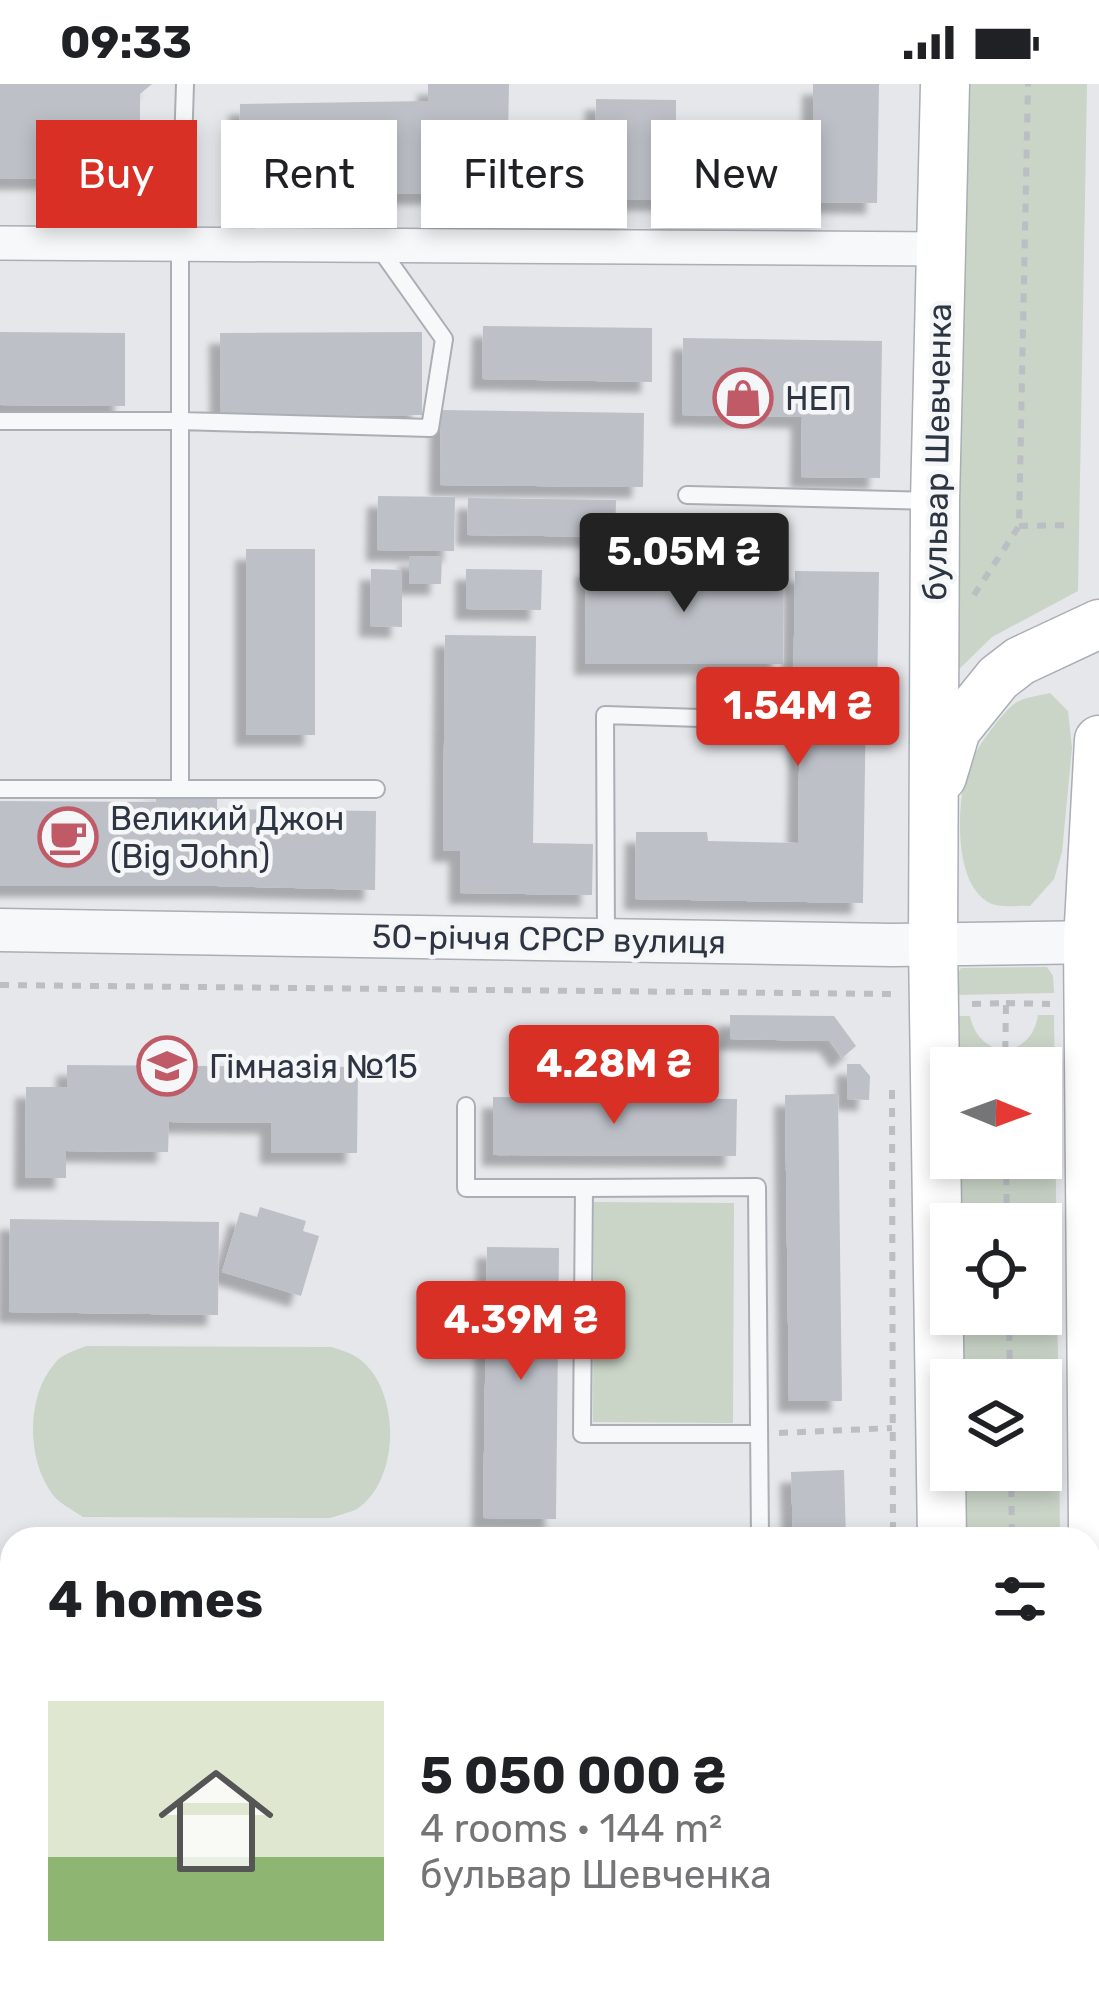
<!DOCTYPE html>
<html lang="en">
<head>
<meta charset="utf-8">
<style>
  :root { --surface:#fff; --page:#f6f6f6; --text:#202124; --muted:#757577; --line:#e0e0e0; --accent:#d93025 }
  body { margin:0; font-family:Rubik,sans-serif; background:var(--page); color:var(--text); height:100vh; display:flex; flex-direction:column; font-size:45px; white-space:nowrap }
  * { box-sizing:border-box; margin:0 }
  p { font-size:39px; color:var(--muted) }
  .icon { flex:none; width:66px; height:66px; fill:none; stroke:currentColor; stroke-width:2; stroke-linecap:round; stroke-linejoin:round }
  .map { position:relative; flex:1; overflow:hidden }
  .sheet { position:absolute; left:0px; top:1443px; width:1101px; height:468px; display:flex; flex-direction:column; background:var(--surface); border-radius:36px 36px 0 0; box-shadow:0 6px 18px #0003 }
  .sheet>* { flex:none }
  .banner { position:absolute; left:36px; top:36px; width:1029px; height:108px; display:flex; gap:24px }
  .needle { width:78px; rotate:91deg }
  .buttons { position:absolute; left:930px; top:963px; display:grid; gap:24px }
  .buttons a { display:grid; place-items:center; width:132px; height:132px; border-radius:0px; background:var(--surface); box-shadow:0 6px 18px #0003; font-size:60px }
  .price { position:absolute; translate:-50% -102px; padding:0 27px; border-radius:12px; background:var(--accent); color:#fff; font-size:39px; line-height:78px; filter:drop-shadow(0 3px 6px #0008) }
  .price::after { content:''; position:absolute; left:50%; top:72px; width:36px; height:27px; margin-left:-18px; background:inherit; clip-path:polygon(0 0,100% 0,50% 100%) }
  .price.selected { background:#222; color:#fff }
  ul { padding:0; list-style:none }
  li { display:flex; align-items:center; gap:36px; height:300px; padding:0 48px }
  li+li { border-top:3px solid var(--line) }
  li span { display:grid; place-items:center; flex:none; width:336px; height:240px; border-radius:0px; color:#555 }
  li>.icon { margin-inline-start:auto }
  span .icon { width:144px; height:144px; fill:#fffc; stroke-width:1 }
  li b { font-size:51px }
  h2 { display:flex; justify-content:space-between; align-items:center; height:144px; padding:0 48px; font-size:51px }
  .chip { padding:0 42px; border-radius:0px; background:var(--surface); box-shadow:0 6px 18px #0003; font-size:42px; line-height:108px }
  .chip.selected { background:var(--accent); color:#fff }
  .status { display:flex; justify-content:space-between; align-items:center; height:84px; padding:0 60px; background:var(--surface); direction:ltr }
  .status svg { height:33px; fill:currentColor }
  .map>svg:first-child { display:block }
  .green { fill:#cad4c7 }
  .building { fill:#bdc0c7; filter:url(#shadow) }
  .lines { fill:none; stroke-linecap:round; stroke-linejoin:round }
  .service-casing { stroke:#aaaeb5; stroke-width:20 }
  .minor-casing { stroke:#aaaeb5; stroke-width:36 }
  .tertiary-casing { stroke:#aaaeb5; stroke-width:45 }
  .secondary-casing { stroke:#aaaeb5; stroke-width:51 }
  .path { stroke:#bbbec3; stroke-width:6; stroke-dasharray:9 9; stroke-linecap:butt }
  .service { stroke:#f7f8fa; stroke-width:16 }
  .minor { stroke:#f7f8fa; stroke-width:33 }
  .tertiary { stroke:#f7f8fa; stroke-width:42 }
  .secondary { stroke:#fff; stroke-width:48 }
  .labels { text-anchor:middle; dominant-baseline:central; stroke-width:9; stroke-linejoin:round; paint-order:stroke }
  .poi-label { font-size:33px; fill:#2e3542; stroke:#f5f6f8; text-anchor:start }
  .street-label { font-size:33px; fill:#2e3542; stroke:#f5f6f8 }
</style>
</head>
<body>
<div class="status"><b>09:33</b><svg viewBox="0 0 49 12"><path d="M0 12V9h3v3zM5 12V6h3v6zM10 12V3h3v9zM15 12V0h3v12zM26 1h20v11H26zM47 4h2v5h-2z"/></svg></div>
<div class="map">
<svg width="1099" height="1911" viewBox="0 0 1099 1911">
  <defs>
    <filter id="shadow"><feDropShadow dx="-11" dy="11" stdDeviation="3" flood-color="#0004"/></filter>
  </defs>
  <rect width="100%" height="100%" fill="#e5e7eb"/>
  <path class="green" d="M960,0H1087L1078,507L992,553L948,596Z
    M1050,609L1068,627L1072,664L1062,768L1054,795L1030,822C1019,821 1002,824 992,820C953,803 957,724 966,689C971,671 999,632 1014,620C1023,613 1039,612 1050,609Z
    M1047,883L1053,892L1054,909L955,911L956,892L961,884Z
    M1038,931H1054L1060,1455H962L961,1386H1041V1296H960L959,1230H1041V1140H957L956,1074H1041V984H955L954,932H970C979,976 1031,977 1038,931Z
    M594,1118L734,1119L733,1339L593,1338Z
    M87,1262L332,1263C340,1266 351,1269 358,1274C401,1304 401,1396 357,1425C349,1429 338,1431 330,1434L83,1433C73,1426 60,1420 53,1411C26,1376 26,1312 55,1279C62,1270 76,1266 87,1262Z
    M73,1899H607L606,1911H73Z
    M610,1899H742V1911H609Z
    M969,1899H1065V1911H969Z"/>
  <path class="building" d="M0,0H152L140,10V52H132V94L0,95Z
    M428,0H509L507,109L238,111L240,20L428,17Z
    M813,0H879L877,119L595,115L596,15L676,16V48L813,50Z
    M483,242L652,244V298L482,295Z
    M0,248L125,249V322L0,321Z
    M422,248V331L221,332L220,249Z
    M683,254L882,257L880,394L801,393L802,333L682,331Z
    M441,326L644,329L643,403L440,401Z
    M378,412L455,413L454,467L377,466Z
    M468,414L616,416L615,453L467,451Z
    M246,465H315V651H246Z
    M409,472H442L441,500H409Z
    M586,482L784,483L783,580H585Z
    M371,485L402,486V543L370,542Z
    M466,485L542,486L541,526L466,525Z
    M795,487L879,488L877,615H866L863,819L635,815L636,748H707L708,757L798,759L800,614H793Z
    M445,551L536,552L533,759L593,760L592,811L460,809V767H443Z
    M155,708L217,709V725L376,727L375,806L216,802H0V717L156,718Z
    M730,931L834,932L856,962L842,974L830,957L730,955Z
    M847,980H860L870,992L869,1016L847,1015Z
    M67,981L358,983L357,1069H271V1039L169,1038L168,1068L66,1067V1094H25L26,1003H67Z
    M838,1010L842,1317H789L785,1011Z
    M493,1013L737,1015L736,1072L493,1071Z
    M260,1123L306,1137L303,1147L319,1152L301,1212L222,1188L240,1128L257,1133Z
    M10,1135L219,1138L218,1231L9,1228Z
    M487,1163L559,1164L556,1435L483,1434Z
    M844,1386L846,1455H793L791,1388Z
    M167,1899H232L231,1911H166Z
    M435,1899H496L495,1911H433Z
    M799,1899H850V1911H799Z"/>
  <g class="lines">
    <g class="service-casing">
      <path id="service" d="M0,337H180L430,344L444,255L378,162
        M687,411L934,417
        M0,705H376
        M180,705V160L185,0
        M606,856L605,631L765,636
        M466,1022V1104H584L582,1350H758
        M584,1104L757,1103L760,1455
        M0,1589L12,1605
        M751,1899L752,1911
        M13,1911V1899"/>
    </g>
    <g class="minor-casing">
      <path id="minor" d="M0,159L942,165"/>
    </g>
    <g class="tertiary-casing">
      <path id="tertiary" d="M0,846L892,861L1099,858"/>
    </g>
    <g class="secondary-casing">
      <path id="secondary" d="M942,693L956,646L998,594L1020,577L1099,540
        M942,1455L933,860L935,417L945,0
        M948,1899V1911
        M1097,1911L1088,858L1099,656"/>
    </g>
    <path class="path" d="M1019,442L1073,441
      M974,511L1019,442L1028,0
      M0,901L892,910
      M1006,919L1050,920
      M972,920L1006,919L1005,984
      M892,1006L893,1455
      M1006,1074L1007,1140
      M1009,1230L1010,1296
      M779,1349L892,1344
      M1011,1386L1012,1455
      M895,1899V1911
      M1019,1899L1020,1911
      M519,1911L520,1899"/>
    <use href="#service" class="service"/>
    <use href="#minor" class="minor"/>
    <use href="#tertiary" class="tertiary"/>
    <use href="#secondary" class="secondary"/>
  </g>
  <defs>
    <g id="shop-ring" transform="scale(3)"><circle r="9.5" fill="#f5f6f8" stroke="#c05a66" stroke-width="1.5"/><path d="M-5-2.5h2.3a2.7 3.5 0 0 1 5.4 0H5L5.5 6h-11ZM-1.5-2.5h3a1.5 2.3 0 0 0-3 0Z" fill="#c05a66"/></g>
    <g id="cafe-ring" transform="scale(3)"><circle r="9.5" fill="#f5f6f8" stroke="#c05a66" stroke-width="1.5"/><path d="M-5.5-4.5H6V0H3Q3 3.5 0 3.5H-2.5Q-5.5 3.5-5.5 0ZM3-3.2v2h1.7v-2ZM-6 4.5H4V6H-6Z" fill="#c05a66"/></g>
    <g id="school-ring" transform="scale(3)"><circle r="9.5" fill="#f5f6f8" stroke="#c05a66" stroke-width="1.5"/><path d="M0-5L7-2L0 1L-7-2ZM-4 1L0 2.5L4 1V4Q0 6-4 4Z" fill="#c05a66"/></g>
  </defs>
  <g fill-rule="evenodd">
    <use href="#shop-ring" x="743" y="314"/>
    <use href="#cafe-ring" x="68" y="753"/>
    <use href="#school-ring" x="167" y="982"/>
  </g>
  <g class="labels">
    <g class="poi-label">
      <text x="785" y="314">НЕП</text>
      <text x="110" y="734">Великий Джон<tspan x="110" dy="38">(Big John)</tspan></text>
      <text x="209" y="982">Гімназія №15</text>
    </g>
    <g class="street-label">
      <text transform="translate(937 368) rotate(-89)">бульвар Шевченка</text>
      <text transform="translate(549 855) rotate(1)">50-річчя СРСР вулиця</text>
    </g>
  </g>
</svg>
<div class="buttons">
<a><svg class="needle" viewBox="-14 -14 28 28"><path d="M0-13l5 13h-10z" fill="#e53935"/><path d="M0 13l5-13h-10z" fill="#757577"/></svg></a>
<a><svg class="icon" aria-label="locate" viewBox="0 0 24 24"><circle cx="12" cy="12" r="6"/><path d="M12 2v4M12 18v4M2 12h4M18 12h4"/></svg></a>
<a><svg class="icon" aria-label="layers" viewBox="0 0 24 24"><path d="M12 4l9 5-9 5-9-5zM3 14l9 5 9-5"/></svg></a>
</div>
<b class="price selected" style="left:684px;top:531px">5.05M ₴</b>
<b class="price" style="left:798px;top:685px">1.54M ₴</b>
<b class="price" style="left:614px;top:1043px">4.28M ₴</b>
<b class="price" style="left:521px;top:1299px">4.39M ₴</b>
<div class="banner">
<a class="chip selected">Buy</a>
<a class="chip">Rent</a>
<a class="chip">Filters</a>
<a class="chip">New</a>
</div>
<section class="sheet">
<h2>4 homes<svg class="icon" aria-label="filters" viewBox="0 0 24 24"><path d="M4 7h16M4 17h16"/><circle cx="9" cy="7" r="2"/><circle cx="15" cy="17" r="2"/></svg></h2>
<ul>
<li><span style="background:linear-gradient(#dfe7d0 65%,#8fb573 0)"><svg class="icon" aria-label="home" viewBox="0 0 24 24"><path d="M3 11l9-7 9 7M6 9v11h12V9"/></svg></span><div><b>5 050 000 ₴</b><p>4 rooms · 144 m²</p><p>бульвар Шевченка</p></div></li>
</ul>
</section>
</div>
</body>
</html>
